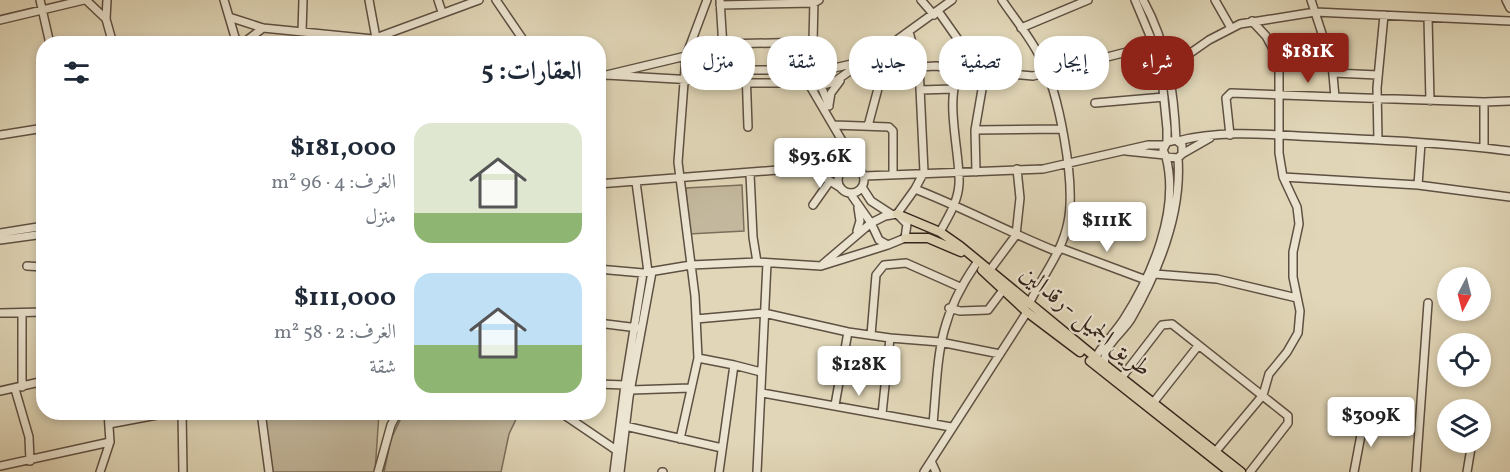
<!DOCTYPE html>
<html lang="ar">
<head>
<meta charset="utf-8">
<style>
  :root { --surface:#fff; --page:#f2f2f3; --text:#1f2937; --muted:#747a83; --accent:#8f2418 }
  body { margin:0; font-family:Vollkorn,Amiri,serif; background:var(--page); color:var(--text); direction:rtl; height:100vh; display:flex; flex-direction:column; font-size:22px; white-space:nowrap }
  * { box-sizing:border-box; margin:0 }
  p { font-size:20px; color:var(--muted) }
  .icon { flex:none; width:33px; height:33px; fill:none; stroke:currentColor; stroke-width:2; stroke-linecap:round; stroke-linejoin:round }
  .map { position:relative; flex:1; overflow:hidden; direction:ltr }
  .sheet { position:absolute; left:36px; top:36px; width:570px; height:384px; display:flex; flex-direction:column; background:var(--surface); border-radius:24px; box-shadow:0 3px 9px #0003; direction:rtl }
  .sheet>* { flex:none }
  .top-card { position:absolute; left:624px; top:36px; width:570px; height:54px; direction:rtl; display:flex; gap:12px }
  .needle { width:39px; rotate:187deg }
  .fabs { position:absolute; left:1437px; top:267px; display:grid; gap:12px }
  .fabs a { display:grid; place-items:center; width:54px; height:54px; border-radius:50%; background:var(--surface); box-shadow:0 3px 9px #0003; font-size:30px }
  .price { position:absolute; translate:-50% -51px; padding:0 14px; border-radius:6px; background:#fff; color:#222; font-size:20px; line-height:39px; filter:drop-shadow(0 2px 3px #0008) }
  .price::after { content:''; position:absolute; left:50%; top:36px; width:18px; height:14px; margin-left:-9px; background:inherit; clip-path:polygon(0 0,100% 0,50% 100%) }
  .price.current { background:var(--accent); color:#fff }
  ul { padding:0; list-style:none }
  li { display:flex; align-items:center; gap:18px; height:150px; padding:0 24px }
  li span { display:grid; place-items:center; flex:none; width:168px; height:120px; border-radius:18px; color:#555 }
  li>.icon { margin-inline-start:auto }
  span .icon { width:72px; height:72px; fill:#fffc; stroke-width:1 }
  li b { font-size:26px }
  h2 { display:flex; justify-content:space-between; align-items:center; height:72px; padding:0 24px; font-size:26px }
  .tag { padding:0 21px; border-radius:24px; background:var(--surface); box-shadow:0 3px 9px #0003; font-size:21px; line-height:54px }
  .tag.current { background:var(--accent); color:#fff }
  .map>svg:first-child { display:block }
  .green { fill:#c3b89d; stroke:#7b6e5c; stroke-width:1.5 }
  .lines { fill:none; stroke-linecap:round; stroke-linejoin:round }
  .minor-casing { stroke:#5e5043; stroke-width:10 }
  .major-casing { stroke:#33231c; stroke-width:11 }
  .minor { stroke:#ece5d1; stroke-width:7 }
  .major { stroke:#e1d7b8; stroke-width:8 }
  .labels { text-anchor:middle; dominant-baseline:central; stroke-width:4.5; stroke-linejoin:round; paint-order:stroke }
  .street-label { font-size:24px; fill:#33231c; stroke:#ece5d1 }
</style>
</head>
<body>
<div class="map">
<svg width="1510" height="472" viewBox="0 0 1510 472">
  <rect width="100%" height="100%" fill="#e1d7b8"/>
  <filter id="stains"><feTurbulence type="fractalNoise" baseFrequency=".00333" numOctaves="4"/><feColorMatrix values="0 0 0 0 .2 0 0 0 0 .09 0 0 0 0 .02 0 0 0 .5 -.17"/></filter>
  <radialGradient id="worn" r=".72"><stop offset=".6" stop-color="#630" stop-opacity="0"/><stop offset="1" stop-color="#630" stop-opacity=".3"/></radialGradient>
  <path class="green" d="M742,185L744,231L689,234L686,188Z
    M404,412H519V413L509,434L501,472H384L391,439Z
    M263,413H379L375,472H272Z"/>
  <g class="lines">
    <g class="minor-casing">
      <path id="minor" d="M40,0L50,44
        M86,0L106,19
        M107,0L106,19L113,44
        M224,0L237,44
        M369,0L376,38
        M438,0L442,12
        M496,0L526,44
        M720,0L724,63
        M814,0L813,42L818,59L815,69
        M921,0L934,15
        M1002,0C1014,18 1030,37 1040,57C1059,92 1076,183 1068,222C1062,253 1042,276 1029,304
        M1135,0L1153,43L1162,79L1167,129V142L1163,150L1166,157L1178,158L1182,154V145L1176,140L1167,142
        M1143,0C1167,43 1174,91 1176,140
        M1215,0L1231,28
        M1311,0L1332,64L1335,97L1484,102
        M1506,0L1510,8
        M720,5L814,3L819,0
        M938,11L976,65L985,72L975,130L976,172
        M229,17L263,28L373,39L479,0
        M1428,18L1430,101
        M0,20L84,0
        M1252,21L1266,36L1279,60
        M1021,28L1088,0
        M302,32L303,0
        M909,32L919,67L924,172L915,189C964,208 1010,233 1058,252
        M242,44L263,28
        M723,44L813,42
        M1330,55L1279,60V153L1283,177L1418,185L1510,197
        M919,67L936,66L962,70
        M1169,68L1209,40L1240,24L1315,12L1510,21
        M807 78a9 9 0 1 1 18 0a9 9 0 1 1-18 0Z
        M725,70H812
        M746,70L748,127
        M821,71L869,60L952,0
        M985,72L1033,76L1154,45
        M1334,73L1378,75
        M606,75L747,83H808
        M598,77L686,56L723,59
        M823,85L834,82L860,64
        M810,86L858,168
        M821,86L829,106
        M920,90L953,89
        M1095,103L1164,97
        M829,105L831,93L840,81
        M834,125L889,127L893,131V174
        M868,126L880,81L869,60
        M975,130L1061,129
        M0,135L44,128
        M1230,135L1226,98L1231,93L1335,97
        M1378,140L1377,88L1384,15
        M1178,141C1223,129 1273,135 1319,137C1383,140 1447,143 1510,151
        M1484,148V102L1510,101
        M1126,151L1165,155
        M1182,154L1210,138
        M838 180a13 13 0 1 1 26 0a13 13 0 1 1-26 0Z
        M810,168L841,188
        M750,174L753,237L757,262
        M864,176L1043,169L1148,145H1164
        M636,182L648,272
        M598,184L829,166L842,171
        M1418,185L1421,143
        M862,187L871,201L891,214
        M813,205L830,181
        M897,214L907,224L905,238L888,245L879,240L871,223L885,216Z
        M897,214L915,189
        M857,231L860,221L858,208
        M940,232C948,217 958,202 959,184C961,155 942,93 962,70L976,65
        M0,233L44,226
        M0,240L44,234
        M1060,248L1146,280
        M823,264L871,223L850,193
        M27,266L44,267
        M598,269L643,273L691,265L757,262L821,266L888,245
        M990,270L1016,235L1020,198L1017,169
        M1155,274L1217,279L1297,298
        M949,308L960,311L988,310L1003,290
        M0,313L44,312
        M696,319L764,313L848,332L890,338L882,414
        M598,323L638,328
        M871,335L876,275L884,265L906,263L960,287
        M890,338L940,342L1000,354
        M698,358L734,365L719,472
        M1094,360C1102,345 1115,333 1124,319C1152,275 1180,210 1166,157
        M734,365L761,372
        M1105,365C1101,346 1122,334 1131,319C1158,272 1182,214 1178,158
        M1122,377L1162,325L1172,324L1288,416V423L1250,472
        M598,384L625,385
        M22,387V313
        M15,389L29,437L30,461
        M631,390L690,388
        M0,391L44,381
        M762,393L951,427
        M1153,403L1198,346
        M835,405L848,332
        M182,412L183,472
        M261,412L269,472
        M560,412L616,450
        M109,424L173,412
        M933,424C939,357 936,322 976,264
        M625,426L722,448
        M680,439L698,358L695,296L678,162L686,56L707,0
        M1216,451L1263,395L1269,374L1287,352L1298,333L1300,311L1293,277V252L1299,224L1297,207L1283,177
        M931,461L936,472
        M0,466L110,442
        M100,472L110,442L108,412
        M378,472L391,425L398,412
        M614,472L625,385L643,273
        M620,472L629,397L652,272
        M662,472H663
        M757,472L767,263
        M924,472L1027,312
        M1354,472L1364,419
        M1416,472L1428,303
        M1467,472L1472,442"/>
    </g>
    <g class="major-casing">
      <path id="major" d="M897,214L940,232L960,246L1095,357L1241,472
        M905,238H928L961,252
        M982,270L1027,312L1080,352
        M1090,361L1230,472"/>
    </g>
    <use href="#minor" class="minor"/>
    <use href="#major" class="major"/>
  </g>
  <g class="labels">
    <g class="street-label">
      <text transform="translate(1085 322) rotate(39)">طريق الجميل -رقدالين</text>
    </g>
  </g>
  <rect width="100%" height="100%" filter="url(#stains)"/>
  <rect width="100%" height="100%" fill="url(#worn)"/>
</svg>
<div class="fabs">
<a><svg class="needle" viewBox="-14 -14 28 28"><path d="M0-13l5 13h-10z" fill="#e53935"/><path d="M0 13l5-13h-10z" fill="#747a83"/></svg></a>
<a><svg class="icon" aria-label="locate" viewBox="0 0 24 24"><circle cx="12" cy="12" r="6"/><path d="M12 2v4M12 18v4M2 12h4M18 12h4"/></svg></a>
<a><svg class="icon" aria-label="layers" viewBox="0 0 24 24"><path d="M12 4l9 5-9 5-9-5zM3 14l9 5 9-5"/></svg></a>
</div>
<b class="price current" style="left:1308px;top:84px">$181K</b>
<b class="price" style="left:820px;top:189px">$93.6K</b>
<b class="price" style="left:1107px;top:253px">$111K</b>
<b class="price" style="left:859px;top:397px">$128K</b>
<b class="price" style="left:1371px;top:448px">$309K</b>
<div class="top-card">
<a class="tag current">شراء</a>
<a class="tag">إيجار</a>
<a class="tag">تصفية</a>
<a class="tag">جديد</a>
<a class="tag">شقة</a>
<a class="tag">منزل</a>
</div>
<section class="sheet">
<h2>العقارات: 5<svg class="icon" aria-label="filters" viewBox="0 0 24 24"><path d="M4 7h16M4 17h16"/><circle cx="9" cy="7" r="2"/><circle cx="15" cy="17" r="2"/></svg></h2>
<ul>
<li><span style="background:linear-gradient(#dfe7d0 75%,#8fb573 0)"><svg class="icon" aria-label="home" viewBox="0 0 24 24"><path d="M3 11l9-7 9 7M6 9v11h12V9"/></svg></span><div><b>$181,000</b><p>الغرف: 4 · 96 m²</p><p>منزل</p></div></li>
<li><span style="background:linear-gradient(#bfe0f5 60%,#8fb573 0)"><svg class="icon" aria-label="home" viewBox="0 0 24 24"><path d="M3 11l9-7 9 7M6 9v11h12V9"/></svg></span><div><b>$111,000</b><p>الغرف: 2 · 58 m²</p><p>شقة</p></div></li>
</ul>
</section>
</div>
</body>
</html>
